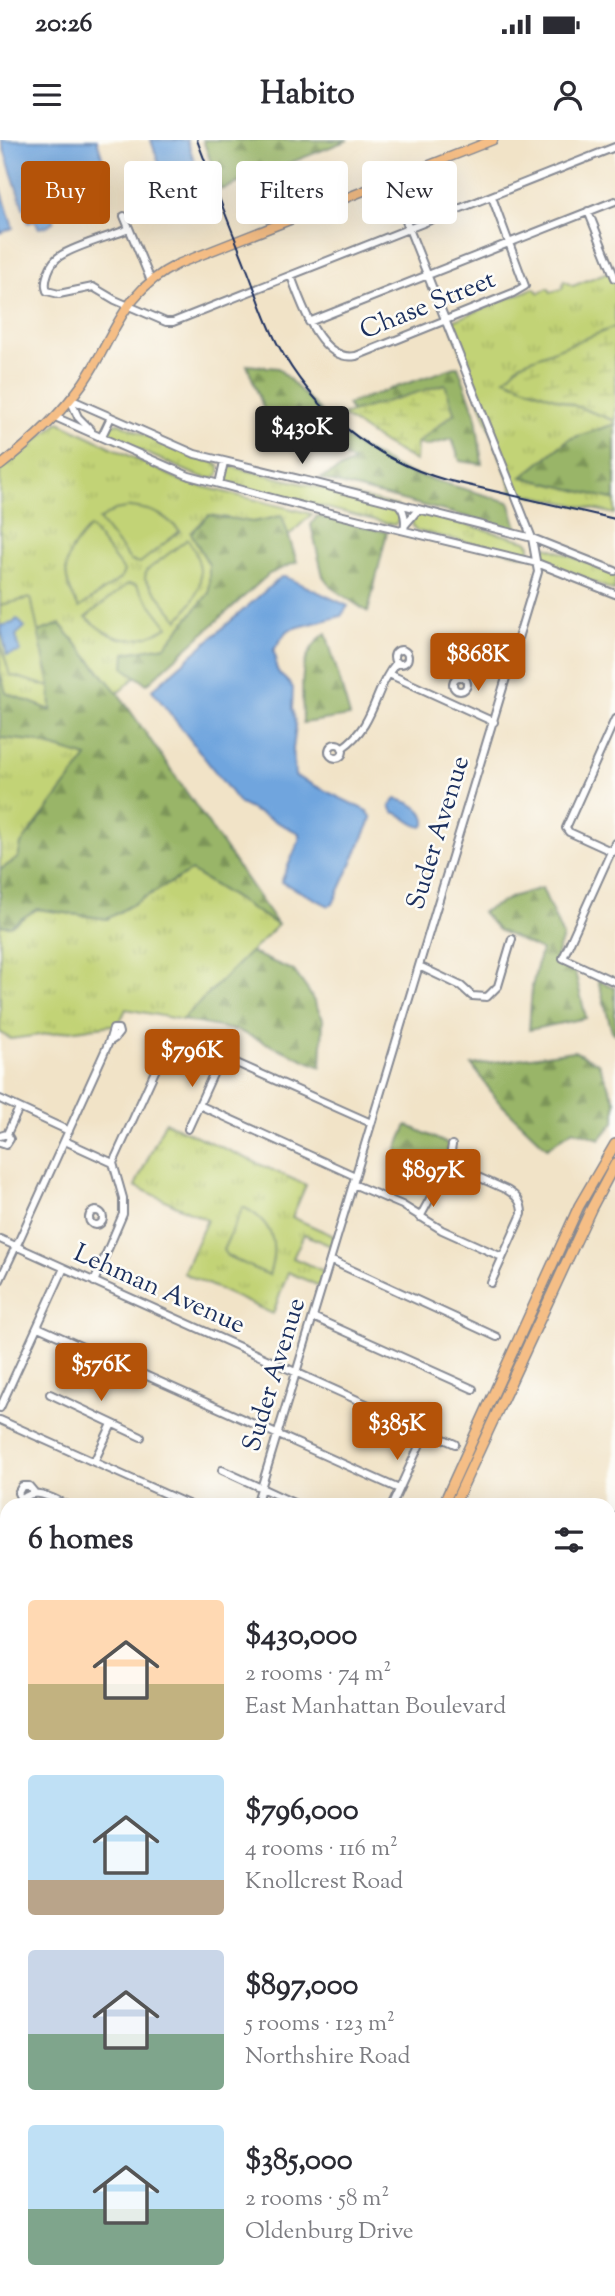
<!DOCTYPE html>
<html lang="en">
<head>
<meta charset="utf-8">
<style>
  :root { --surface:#fff; --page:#f2f2f3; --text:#2b2b33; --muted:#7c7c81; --accent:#b45309 }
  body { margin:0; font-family:"Sorts Mill Goudy",serif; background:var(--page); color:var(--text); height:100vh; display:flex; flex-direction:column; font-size:26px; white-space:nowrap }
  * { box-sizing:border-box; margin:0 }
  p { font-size:23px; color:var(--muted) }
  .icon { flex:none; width:38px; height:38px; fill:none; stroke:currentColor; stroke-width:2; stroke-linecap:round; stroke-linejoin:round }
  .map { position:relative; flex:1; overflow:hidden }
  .side { position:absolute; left:0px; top:1358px; width:616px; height:798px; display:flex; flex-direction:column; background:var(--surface); border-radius:21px 21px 0 0; box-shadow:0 7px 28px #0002 }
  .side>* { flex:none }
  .top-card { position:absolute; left:21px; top:21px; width:574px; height:63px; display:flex; gap:14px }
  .price { position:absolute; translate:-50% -60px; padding:0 16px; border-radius:7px; background:var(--accent); color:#fff; font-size:23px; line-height:46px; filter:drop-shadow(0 2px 4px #0008) }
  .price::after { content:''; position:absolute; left:50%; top:42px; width:21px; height:16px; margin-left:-10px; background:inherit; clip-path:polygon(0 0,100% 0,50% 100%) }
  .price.selected { background:#222; color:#fff }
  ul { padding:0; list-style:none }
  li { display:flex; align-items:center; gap:21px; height:175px; padding:0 28px }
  li span { display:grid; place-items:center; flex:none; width:196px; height:140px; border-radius:7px; color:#555 }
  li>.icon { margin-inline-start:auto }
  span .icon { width:84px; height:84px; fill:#fffc; stroke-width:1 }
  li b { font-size:30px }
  h2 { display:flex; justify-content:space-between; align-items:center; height:84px; padding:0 28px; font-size:30px }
  .pill { padding:0 24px; border-radius:7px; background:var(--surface); box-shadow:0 7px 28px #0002; font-size:24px; line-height:63px }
  .pill.selected { background:var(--accent); color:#fff }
  .status { display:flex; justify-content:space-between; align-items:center; height:49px; padding:0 35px; background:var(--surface); direction:ltr }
  .status svg { height:19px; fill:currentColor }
  header { display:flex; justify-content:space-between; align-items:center; height:91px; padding:0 28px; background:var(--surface); font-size:32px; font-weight:700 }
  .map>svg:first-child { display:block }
  .grass { fill:url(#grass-tufts); stroke:#6e816a; stroke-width:2 }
  .forest { fill:url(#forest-firs); stroke:#5a7262; stroke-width:2 }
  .wetland { fill:url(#wetland-marsh); stroke:#6e816a; stroke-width:2 }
  .pitch { fill:#c2d376; stroke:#6e816a; stroke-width:2 }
  .water { fill:#70a5de; stroke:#466a9e; stroke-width:2 }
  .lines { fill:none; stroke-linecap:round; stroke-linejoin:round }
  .minor-casing { stroke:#868992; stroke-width:10 }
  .major-casing { stroke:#868992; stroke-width:11 }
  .highway-casing { stroke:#868992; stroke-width:12 }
  .minor { stroke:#fff; stroke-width:6 }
  .major { stroke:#f5be86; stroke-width:8 }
  .highway { stroke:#f5be86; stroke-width:9 }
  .rail { stroke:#1b2f5e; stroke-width:2 }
  .labels { text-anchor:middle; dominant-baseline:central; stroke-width:5; stroke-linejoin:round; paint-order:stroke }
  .street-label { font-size:26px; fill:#1b2f5e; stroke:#fdfcf7 }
</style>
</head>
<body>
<div class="status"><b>20:26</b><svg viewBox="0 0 49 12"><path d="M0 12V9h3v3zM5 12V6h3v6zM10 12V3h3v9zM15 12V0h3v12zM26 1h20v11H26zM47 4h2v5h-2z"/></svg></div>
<header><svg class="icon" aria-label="menu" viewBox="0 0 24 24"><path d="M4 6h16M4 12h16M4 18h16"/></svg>Habito<svg class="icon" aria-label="person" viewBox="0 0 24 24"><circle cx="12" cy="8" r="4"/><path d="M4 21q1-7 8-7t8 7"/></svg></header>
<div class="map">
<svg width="615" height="2156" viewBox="0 0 615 2156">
  <defs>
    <pattern id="grass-tufts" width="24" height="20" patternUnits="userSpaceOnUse" patternTransform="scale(1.75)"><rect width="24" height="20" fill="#c2d376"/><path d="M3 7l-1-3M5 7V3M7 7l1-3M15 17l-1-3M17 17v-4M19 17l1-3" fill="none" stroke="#a6b568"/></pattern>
    <pattern id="forest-firs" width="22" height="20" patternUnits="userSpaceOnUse" patternTransform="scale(1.75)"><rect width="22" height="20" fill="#99b567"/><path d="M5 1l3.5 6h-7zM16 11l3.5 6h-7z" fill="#7c9458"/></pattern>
    <pattern id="wetland-marsh" width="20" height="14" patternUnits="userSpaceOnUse" patternTransform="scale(1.75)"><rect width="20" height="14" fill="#c2d376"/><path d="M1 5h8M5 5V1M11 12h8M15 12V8" fill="none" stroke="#a6b568"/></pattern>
  </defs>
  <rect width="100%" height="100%" fill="#fdfcf7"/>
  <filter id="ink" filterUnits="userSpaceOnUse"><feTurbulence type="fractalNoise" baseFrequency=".0143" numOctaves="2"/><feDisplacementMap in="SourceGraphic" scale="14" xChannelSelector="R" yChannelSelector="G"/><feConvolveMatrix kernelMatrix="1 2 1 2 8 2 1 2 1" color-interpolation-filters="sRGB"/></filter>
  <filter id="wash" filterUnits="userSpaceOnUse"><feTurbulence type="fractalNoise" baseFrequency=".00686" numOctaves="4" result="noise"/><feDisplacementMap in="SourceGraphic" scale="28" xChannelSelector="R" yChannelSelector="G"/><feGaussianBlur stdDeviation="1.57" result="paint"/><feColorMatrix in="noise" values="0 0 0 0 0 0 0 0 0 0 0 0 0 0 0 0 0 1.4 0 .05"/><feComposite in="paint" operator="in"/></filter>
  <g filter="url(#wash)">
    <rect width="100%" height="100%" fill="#f1e3c7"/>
    <path class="grass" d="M610,131L615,145V374L513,351L450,182L534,148L539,153L548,148L551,152L562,149L564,141L573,146Z
      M59,282L184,342L312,374L118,553L50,547L98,612L18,718L0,730V330Z
      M119,283L195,318L214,322L219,326V334L212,339L198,336L114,299L109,295L108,290L113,284Z
      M229,326L397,366L399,369L401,379L394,385L227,343L223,338Z
      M424,373L526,401L530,405V412L526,416L417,391C408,383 413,375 424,373Z
      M547,407L615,433V451L545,423L541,413L543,408Z
      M191,731L278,785L182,880L126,869L119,884L11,899L0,893V785L10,786L37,769L107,779Z
      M165,982L306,1045L292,1077L334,1096L331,1106L304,1094L293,1118L324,1131L319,1146L288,1132L273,1174L183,1133L207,1080L135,1046Z
      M341,2149H387L384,2156H319L322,2151Z"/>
    <path class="forest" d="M203,0H348L221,50Z
      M247,225L278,228L351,302L403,331L509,362L518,390L320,339L353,322L303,286L280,298L268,280Z
      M458,226L476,276L482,324L460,321L452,299L426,306L417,303L454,273L445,245L352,272L347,264Z
      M615,284V360L522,337L569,299Z
      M209,375L253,382L282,376L297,422L269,434L147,544L124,528L125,513L165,506L209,453V425L191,393Z
      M317,376L387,392L368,472L332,448L323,436L311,385Z
      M60,484L118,553L278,785L191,731L107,779L37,769L10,786L0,785V730L18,718L21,704L87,617L34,601L0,598V532L6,553L51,570L50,547L38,492Z
      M326,493L350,576L303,583C303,548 295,517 326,493Z
      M542,748L563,797L555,820L575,832L586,878L529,890L532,847L541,810L498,790L482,772L514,756Z
      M250,812L294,831L309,852L323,879L321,927L239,891L182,880Z
      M598,840L615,848V894L612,892Z
      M574,911L598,923L615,961V981L600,999L573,990L547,1008L498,961L472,925Z
      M407,985L450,1005L446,1022L442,1030L419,1024L398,1012L397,1008Z"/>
    <path class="wetland" d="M615,187V281L505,239L521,223Z
      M445,244L454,273L417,303L416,321L385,304L342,275Z"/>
    <path class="pitch" d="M131,367C154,370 163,374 180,391L140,423L131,421L99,380L115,370Z
      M90,387L124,431L121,438L79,468C59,434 62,415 90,387Z
      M188,399C208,430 203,454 178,480L145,439L146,431Z
      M128,444L136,445L168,487C135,506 113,503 86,477Z
      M31,458L50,547L10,535L0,502V465Z
      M243,1067C273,1082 279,1104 269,1135L227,1116L223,1110Z"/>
    <path class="water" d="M1,0H97L110,41L74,50L72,58L50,66L54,81L47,86L39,88L35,81L28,83Z
      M151,0H187L196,26L197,45L190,50L184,46L177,35L176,47L167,48Z
      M0,45L13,88L0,93Z
      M281,437H286L348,466L341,476L291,489L286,492L273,511L276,517C273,536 286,536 293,548L292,569L296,586L293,609L295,636L367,671L372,678L333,764L329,766L281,742L299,701V693L240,664L152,550Z
      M17,479L25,487L16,495L20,512L7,515L0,486L13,483Z
      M396,659C410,662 427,668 425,685L422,687C410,685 404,674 393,672L390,666Z
      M0,1672L7,1676V1837L0,1836Z
      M609,1754H615V1947L609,1951Z"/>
  </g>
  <g filter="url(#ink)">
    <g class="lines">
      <g class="minor-casing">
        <path id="minor" d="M588,71L615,138
          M124,76L151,141
          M129,89C109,97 77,105 60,116C50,122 43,141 47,151L59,154L93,147L115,160L166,182H173L615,7
          M291,136C301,162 320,223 356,216L513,153L525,146L492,57
          M309,182L615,61
          M70,259L195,314L316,343L532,398L615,431
          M70,259L78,277L91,290
          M55,277L189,336L306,367L537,423L615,454
          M102,296L111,277
          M219,344L224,322
          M398,364C405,370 406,382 404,390
          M405,385L416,372L422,370
          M394 517a7 7 0 1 1 14 0a7 7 0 1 1-14 0Z
          M389,534L494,582
          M453 544a7 7 0 1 1 14 0a7 7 0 1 1-14 0Z
          M329 611a7 7 0 1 1 14 0a7 7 0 1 1-14 0Z
          M342,608C377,584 373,549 397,522
          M615,703L563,818L615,842
          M613,712L569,692L566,688L615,579
          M419,826L461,846L472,856L487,857L498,846L512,799
          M0,959L69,991
          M199,965L355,1036
          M188,989L220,919
          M7,994L19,968
          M0,996L7,994L10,999L6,1005L0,1003
          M65,1001L113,1023
          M449,1024L507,1050C517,1056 522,1062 522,1074L491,1143
          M353,1044L402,1065L442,1090L502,1117
          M89 1078a7 7 0 1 1 14 0a7 7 0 1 1-14 0Z
          M420,1077L449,1024L452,1005
          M0,1099L455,1304
          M16,1107L109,902L115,898L119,893L118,889H113L109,902
          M330,1120L497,1197
          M0,1140L16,1106
          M94,1142L123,1074V1058L113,1023L161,918L168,912L177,909L232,921L371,983
          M313,1177L473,1249
          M38,1187L399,1349
          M50,1254L141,1297
          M0,1268L64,1128
          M0,1280L190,1365
          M94,1322L112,1284
          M222,1330L298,1365
          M21,1359L18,1353L22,1346H29L34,1352
          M18,1365C30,1344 50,1357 67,1365
          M256,1365L538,432L532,398L390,41
          M392,1365L426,1291
          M609,1391L615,1377
          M0,1404L7,1388
          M0,1500L7,1503
          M0,1549L7,1535
          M0,1635L7,1638
          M0,1860L6,1847
          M0,1913L7,1916
          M0,2012L7,2004
          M0,2050L7,2054
          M609,2099L615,2098
          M0,2131L7,2134
          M410,2156L416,2149"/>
      </g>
      <g class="major-casing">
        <path id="major" d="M0,326C31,302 60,275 83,243C117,194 120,153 178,124L493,0
          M208,2149L211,2156"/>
      </g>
      <g class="highway-casing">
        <path id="highway" d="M443,1365L579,1066L615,1004
          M454,1365L591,1069L615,1024
          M78,2156L82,2149
          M90,2156L93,2149"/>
      </g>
      <use href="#minor" class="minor"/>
      <use href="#major" class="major"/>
      <use href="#highway" class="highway"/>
      <path class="rail" d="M197,0C213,43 230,86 247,129C257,154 265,180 277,203C313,271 372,319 446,340L615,379"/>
    </g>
  </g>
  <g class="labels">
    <g class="street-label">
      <text transform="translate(428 166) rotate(-22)">Chase Street</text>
      <text transform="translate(439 693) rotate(-73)">Suder Avenue</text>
      <text transform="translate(159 1150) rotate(24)">Lehman Avenue</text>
      <text transform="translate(275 1235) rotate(-73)">Suder Avenue</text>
    </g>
  </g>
</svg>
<b class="price selected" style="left:302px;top:326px">$430K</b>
<b class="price" style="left:478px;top:553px">$868K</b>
<b class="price" style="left:192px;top:949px">$796K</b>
<b class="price" style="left:433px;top:1069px">$897K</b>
<b class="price" style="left:101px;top:1263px">$576K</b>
<b class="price" style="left:397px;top:1322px">$385K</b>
<div class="top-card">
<a class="pill selected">Buy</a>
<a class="pill">Rent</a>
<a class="pill">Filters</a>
<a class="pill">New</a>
</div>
<section class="side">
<h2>6 homes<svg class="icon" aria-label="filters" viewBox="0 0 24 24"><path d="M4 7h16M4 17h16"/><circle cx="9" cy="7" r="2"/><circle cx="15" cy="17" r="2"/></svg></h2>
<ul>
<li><span style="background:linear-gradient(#ffd9b3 60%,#c2b280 0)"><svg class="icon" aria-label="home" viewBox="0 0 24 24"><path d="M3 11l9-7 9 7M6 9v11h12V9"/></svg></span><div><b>$430,000</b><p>2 rooms · 74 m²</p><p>East Manhattan Boulevard</p></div></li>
<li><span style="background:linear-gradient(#bfe0f5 75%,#b9a48a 0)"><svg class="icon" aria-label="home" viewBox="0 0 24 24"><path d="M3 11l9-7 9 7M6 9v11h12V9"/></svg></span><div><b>$796,000</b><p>4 rooms · 116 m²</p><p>Knollcrest Road</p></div></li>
<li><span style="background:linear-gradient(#c9d6e8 60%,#7fa58c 0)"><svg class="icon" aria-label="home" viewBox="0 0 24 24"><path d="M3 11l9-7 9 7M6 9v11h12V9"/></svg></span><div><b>$897,000</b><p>5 rooms · 123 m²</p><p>Northshire Road</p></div></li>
<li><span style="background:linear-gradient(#bfe0f5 60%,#7fa58c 0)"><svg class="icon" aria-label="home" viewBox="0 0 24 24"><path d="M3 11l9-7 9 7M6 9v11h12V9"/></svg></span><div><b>$385,000</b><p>2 rooms · 58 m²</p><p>Oldenburg Drive</p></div></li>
</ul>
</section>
</div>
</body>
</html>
